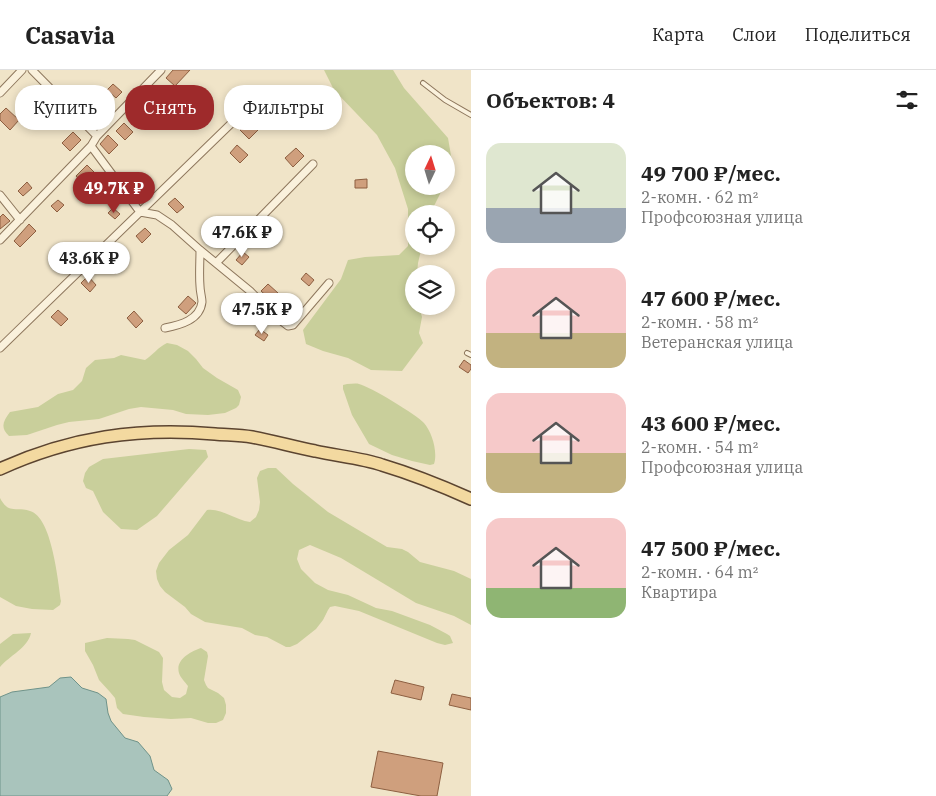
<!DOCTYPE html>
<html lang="ru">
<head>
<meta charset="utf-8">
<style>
  :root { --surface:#fff; --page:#f2f2f2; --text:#222; --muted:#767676; --line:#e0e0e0; --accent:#9e2a2b }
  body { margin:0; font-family:"IBM Plex Serif",serif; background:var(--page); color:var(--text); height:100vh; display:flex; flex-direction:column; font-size:19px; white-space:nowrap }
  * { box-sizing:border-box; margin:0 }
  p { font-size:16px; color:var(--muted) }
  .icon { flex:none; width:28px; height:28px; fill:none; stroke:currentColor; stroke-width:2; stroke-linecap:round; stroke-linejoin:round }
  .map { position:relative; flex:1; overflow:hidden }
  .sheet { display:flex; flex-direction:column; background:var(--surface); width:465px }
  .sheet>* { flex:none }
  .guide { position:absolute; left:15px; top:15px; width:380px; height:45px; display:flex; gap:10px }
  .needle { width:32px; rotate:4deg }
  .controls { position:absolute; left:405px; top:75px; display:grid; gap:10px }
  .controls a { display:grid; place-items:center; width:50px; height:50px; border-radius:50%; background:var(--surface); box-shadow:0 2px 8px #0003; font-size:25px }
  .price { position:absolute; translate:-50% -42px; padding:0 11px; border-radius:18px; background:#fff; color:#222; font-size:16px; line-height:32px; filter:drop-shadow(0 1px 2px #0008) }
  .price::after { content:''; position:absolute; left:50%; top:30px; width:15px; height:11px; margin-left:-8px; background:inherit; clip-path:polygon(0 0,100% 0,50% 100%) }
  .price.current { background:var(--accent); color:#fff }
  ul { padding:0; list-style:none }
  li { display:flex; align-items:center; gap:15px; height:125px; padding:0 15px }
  li span { display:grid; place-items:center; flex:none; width:140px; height:100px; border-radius:15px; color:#555 }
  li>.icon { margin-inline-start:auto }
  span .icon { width:60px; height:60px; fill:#fffc; stroke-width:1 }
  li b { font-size:21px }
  h2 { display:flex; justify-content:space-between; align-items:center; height:60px; padding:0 15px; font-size:21px }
  .tag { padding:0 18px; border-radius:20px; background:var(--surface); box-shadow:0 2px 8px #0003; font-size:18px; line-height:45px }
  .tag.current { background:var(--accent); color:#fff }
  header { display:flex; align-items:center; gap:30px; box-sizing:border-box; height:70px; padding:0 25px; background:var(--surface); border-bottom:1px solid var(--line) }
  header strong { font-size:24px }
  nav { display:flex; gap:28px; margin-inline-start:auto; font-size:18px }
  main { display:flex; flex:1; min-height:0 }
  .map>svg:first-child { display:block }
  .green { fill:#c9cf9b }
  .water { fill:#a9c4bc; stroke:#6f938a }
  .building { fill:#cf9f7d; stroke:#8d5f41 }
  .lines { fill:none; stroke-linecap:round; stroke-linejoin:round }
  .service-casing { stroke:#8d765c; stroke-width:6 }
  .minor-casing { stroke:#8d765c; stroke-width:9 }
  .primary-casing { stroke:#5b4430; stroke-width:14 }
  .service { stroke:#faf1dc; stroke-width:4 }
  .minor { stroke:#faf1dc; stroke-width:7 }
  .primary { stroke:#f3d9a0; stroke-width:11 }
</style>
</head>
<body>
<header>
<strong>Casavia</strong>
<nav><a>Карта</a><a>Слои</a><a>Поделиться</a></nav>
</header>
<main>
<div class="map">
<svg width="471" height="726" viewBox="0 0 471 726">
  <rect width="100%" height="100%" fill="#f0e4c8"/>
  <path class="green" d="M324,0H393L404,18L448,68L453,97L446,111V84H414V116H444L430,144H414V176H422L418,193L417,204H414V236H419L422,247L419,263L423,273L402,301L371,300L348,288L323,281L306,274L303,260L341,209L348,190L365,187L399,185L408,176V139L395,98L377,65L334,20Z
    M167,273L177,275L188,281L196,289L203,298L217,308L238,320L241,327L239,335L236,338L225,343L208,345L186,344L173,340L141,337L129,339L99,349L69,352L57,355L27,365L9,366C0,358 3,351 10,342L38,337L58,324L73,320L82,311L86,298L95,290L114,288L121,285L145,290C153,285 158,277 167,273Z
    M347,314C351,314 356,313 359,314C369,316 417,345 424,353C432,362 438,382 434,394L430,395L412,391L392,385L369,374L352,345L343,319V315Z
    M189,379L206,380L208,387L157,446L137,460L121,459L103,442L93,421L86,418L83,411L85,403L89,397L103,389Z
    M268,398H276L293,414L328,442L387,477L402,479L408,482L420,492L454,501L471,509V555L454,546L416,533L341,488L310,475L299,480L297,489L301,499L315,513L328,520L348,525L376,538L392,541L430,555L447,564L450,566L453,573L445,575L437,573L359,541L335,536L330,537L328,540L323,550L316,559L297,574L290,577H286L267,567L255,565L242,558L205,552L191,544L185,537L165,522L160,516L157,509L156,501L159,493L169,480L188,465L207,440C222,438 235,450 250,452L256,447L259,440L260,432L257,408L260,401Z
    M0,428C9,445 16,436 30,441C52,447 58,511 61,531L60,535L53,540L32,539L16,536L0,527Z
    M31,563C28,578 9,586 0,597V574L13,564Z
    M107,568L128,569L135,570L159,582L163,588L162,612L164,620L172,627L180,628L186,624L188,616C185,612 180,607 179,603C175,589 192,581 201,578L207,582L208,586L204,610L206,615L208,618L218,623L224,628L226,635V643L223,650L216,653H208L191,648L171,649L144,647L123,644L117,638L115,628L110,622L99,610L93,595L85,581V573Z"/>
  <path class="water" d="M71,607L82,618L98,623L106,629L108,643L111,651L125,668L138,672L150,686L154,700L168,710L172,719L167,726H0V627L12,622L49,617L60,608Z"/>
  <path class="building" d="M173,0H190L175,16L166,8Z
    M113,14L122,22L116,28L107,20Z
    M154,20L161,27L147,43L139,36Z
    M101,34L107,39L96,51L90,46Z
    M6,38L19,50L10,60L0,50V44Z
    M250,50L259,59L249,69L240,60Z
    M124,53L133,62L125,70L116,61Z
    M73,62L81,70L70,81L62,73Z
    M108,65L118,75L109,84L100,74Z
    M237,75L248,85L240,93L230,83Z
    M296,78L304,86L293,97L285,88Z
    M87,95L94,102L82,113L76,106Z
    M367,109V118H355V110Z
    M27,112L32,118L23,126L18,121Z
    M175,128L184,137L177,143L168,134Z
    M58,130L64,135L57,142L51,136Z
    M113,138L120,144L115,149L108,143Z
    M3,144L10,151L0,159V147Z
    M29,154L36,161L20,177L14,171Z
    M145,158L151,164L142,173L136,166Z
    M243,182L249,187L242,195L236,190Z
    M116,185L125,194L115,204L106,194Z
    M306,203L314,210L309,216L301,209Z
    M88,206L96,215L90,222L81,213Z
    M268,214L278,223L271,230L261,221Z
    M188,226L196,233L186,244L178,237Z
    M58,240L68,249L61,256L51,247Z
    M134,241L143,251L136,258L127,248Z
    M260,259L268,265L264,271L255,265Z
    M464,290L471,295V299L468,303L459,297Z
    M395,610L424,617L421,630L391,623Z
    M452,624L471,628V640L449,635Z
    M378,681L443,693L437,726H421L371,717Z"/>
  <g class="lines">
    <g class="service-casing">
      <path id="service" d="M423,13L445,30L471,45
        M467,283L471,285"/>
    </g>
    <g class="minor-casing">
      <path id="minor" d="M32,0L97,66
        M0,23L22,0
        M91,76L140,142L157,145L172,155L200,180L250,221L275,246L288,256L293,255L329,213
        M0,125L20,150
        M0,170L91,76L97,66L161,0
        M216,193L313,94
        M165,258C180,255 200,250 202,232C202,227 200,222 200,216C199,205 200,191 200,180
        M0,278L242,43"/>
    </g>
    <g class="primary-casing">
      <path id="primary" d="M0,399C70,367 139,357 215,364C227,365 240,365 252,367C274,371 294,377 315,381C337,386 362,388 382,395C412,404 442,416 471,429"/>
    </g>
    <use href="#service" class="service"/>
    <use href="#minor" class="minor"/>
    <use href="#primary" class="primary"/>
  </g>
</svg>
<div class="controls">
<a><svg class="needle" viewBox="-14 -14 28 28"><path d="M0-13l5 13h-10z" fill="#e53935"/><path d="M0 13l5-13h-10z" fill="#767676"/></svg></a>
<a><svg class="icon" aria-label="locate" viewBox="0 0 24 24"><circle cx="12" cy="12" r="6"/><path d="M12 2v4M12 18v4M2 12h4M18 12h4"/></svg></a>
<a><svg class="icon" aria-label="layers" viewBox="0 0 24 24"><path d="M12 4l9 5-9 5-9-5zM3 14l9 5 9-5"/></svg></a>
</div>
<b class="price current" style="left:114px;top:144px">49.7K ₽</b>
<b class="price" style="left:242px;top:188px">47.6K ₽</b>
<b class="price" style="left:89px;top:214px">43.6K ₽</b>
<b class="price" style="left:262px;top:265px">47.5K ₽</b>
<div class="guide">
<a class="tag">Купить</a>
<a class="tag current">Снять</a>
<a class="tag">Фильтры</a>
</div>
</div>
<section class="sheet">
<h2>Объектов: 4<svg class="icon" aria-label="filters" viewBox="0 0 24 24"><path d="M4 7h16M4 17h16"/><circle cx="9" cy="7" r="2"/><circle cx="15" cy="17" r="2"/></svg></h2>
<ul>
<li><span style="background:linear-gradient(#dfe7d0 65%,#9aa5b1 0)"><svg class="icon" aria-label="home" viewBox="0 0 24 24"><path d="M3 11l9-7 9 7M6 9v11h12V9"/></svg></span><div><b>49 700 ₽/мес.</b><p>2-комн. · 62 m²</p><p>Профсоюзная улица</p></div></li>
<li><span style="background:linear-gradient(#f6c9c9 65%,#c2b280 0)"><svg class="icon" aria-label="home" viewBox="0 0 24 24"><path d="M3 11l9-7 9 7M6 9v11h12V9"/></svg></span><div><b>47 600 ₽/мес.</b><p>2-комн. · 58 m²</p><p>Ветеранская улица</p></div></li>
<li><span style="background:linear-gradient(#f6c9c9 60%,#c2b280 0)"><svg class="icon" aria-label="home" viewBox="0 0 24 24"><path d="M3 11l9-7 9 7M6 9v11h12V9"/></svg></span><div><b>43 600 ₽/мес.</b><p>2-комн. · 54 m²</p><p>Профсоюзная улица</p></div></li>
<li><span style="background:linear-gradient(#f6c9c9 70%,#8fb573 0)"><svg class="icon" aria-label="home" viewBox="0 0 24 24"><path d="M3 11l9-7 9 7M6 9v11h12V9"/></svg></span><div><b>47 500 ₽/мес.</b><p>2-комн. · 64 m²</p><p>Квартира</p></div></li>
</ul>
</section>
</main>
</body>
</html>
